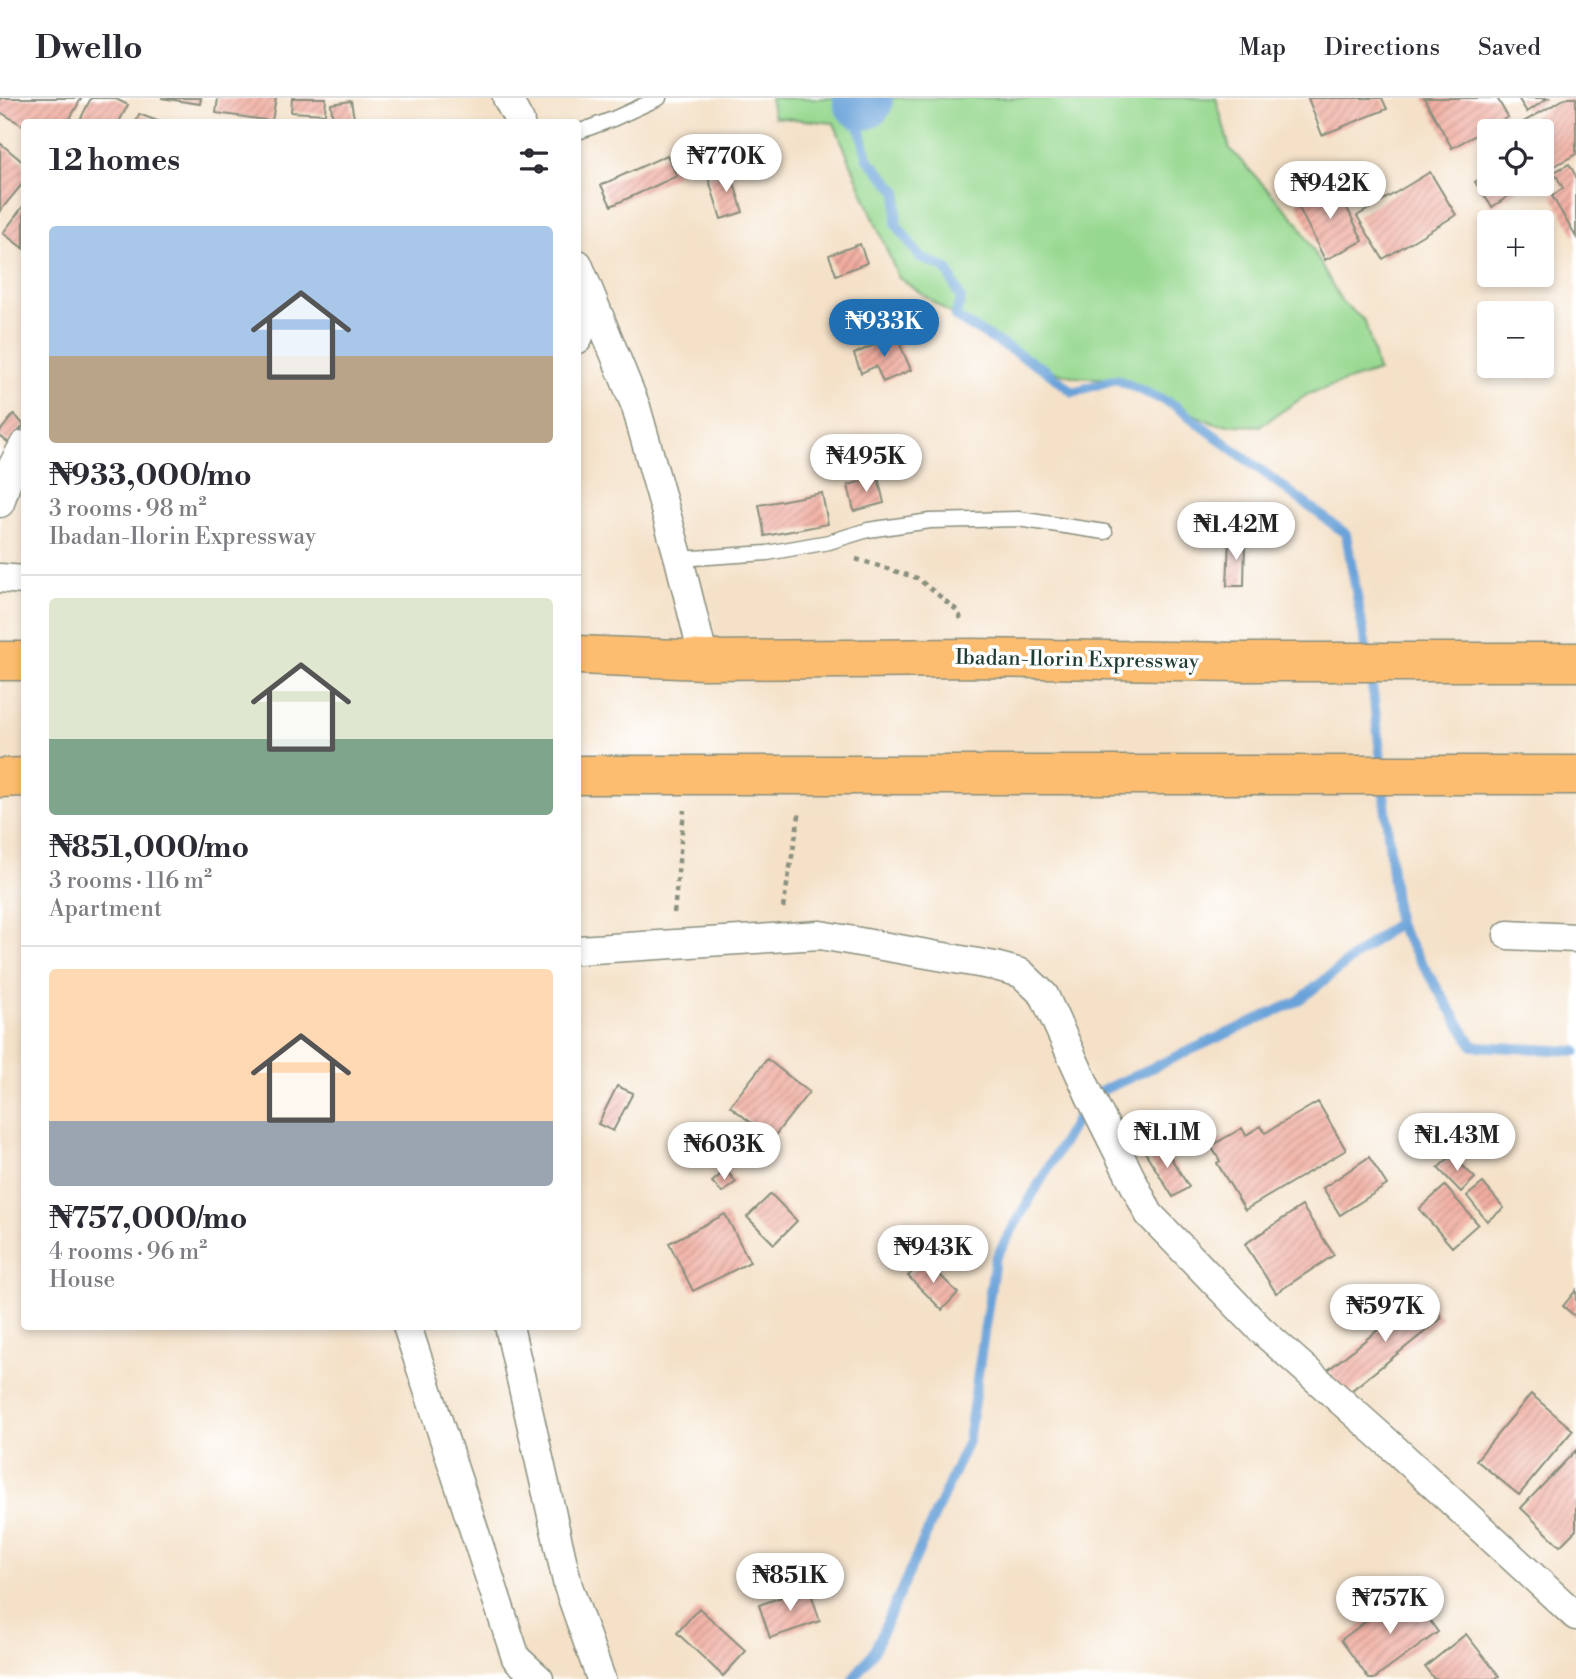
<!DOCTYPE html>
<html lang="en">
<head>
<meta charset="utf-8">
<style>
  :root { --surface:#fff; --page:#f2f2f3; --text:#2b2b33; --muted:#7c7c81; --line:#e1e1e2; --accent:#1f6fb2 }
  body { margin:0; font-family:"Libre Bodoni",serif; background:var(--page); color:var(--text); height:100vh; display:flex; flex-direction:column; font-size:26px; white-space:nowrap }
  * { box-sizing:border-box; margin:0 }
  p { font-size:23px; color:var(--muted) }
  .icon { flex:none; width:38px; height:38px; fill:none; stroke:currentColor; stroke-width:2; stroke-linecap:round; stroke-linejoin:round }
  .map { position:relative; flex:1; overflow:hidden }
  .panel { position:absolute; left:21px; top:21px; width:560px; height:1211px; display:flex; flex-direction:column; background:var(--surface); border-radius:7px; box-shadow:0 4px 10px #0003 }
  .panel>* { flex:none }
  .fabs { position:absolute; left:1477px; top:21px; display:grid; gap:14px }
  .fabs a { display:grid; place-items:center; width:77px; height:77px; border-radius:7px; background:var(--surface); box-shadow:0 4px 10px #0003; font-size:35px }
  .price { position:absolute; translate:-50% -60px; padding:0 16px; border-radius:24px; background:#fff; color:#222; font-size:23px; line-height:46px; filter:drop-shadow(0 2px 4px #0008) }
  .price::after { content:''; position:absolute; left:50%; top:42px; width:21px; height:16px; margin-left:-10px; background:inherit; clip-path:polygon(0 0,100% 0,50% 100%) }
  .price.current { background:var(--accent); color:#fff }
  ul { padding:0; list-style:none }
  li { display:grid; align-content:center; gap:14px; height:371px; padding:0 28px }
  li+li { border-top:2px solid var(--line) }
  li span { display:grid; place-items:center; height:217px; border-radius:7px; color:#555 }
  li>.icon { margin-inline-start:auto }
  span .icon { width:126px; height:126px; fill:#fffc; stroke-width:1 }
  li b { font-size:30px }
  h2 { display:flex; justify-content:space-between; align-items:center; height:84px; padding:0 28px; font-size:30px }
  header { display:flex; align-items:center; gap:42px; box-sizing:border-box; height:98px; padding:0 35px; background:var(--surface); border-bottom:2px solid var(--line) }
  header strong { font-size:33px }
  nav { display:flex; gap:38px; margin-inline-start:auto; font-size:24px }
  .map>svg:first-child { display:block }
  .grass { fill:#96d88f; stroke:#5a8a62; stroke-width:2 }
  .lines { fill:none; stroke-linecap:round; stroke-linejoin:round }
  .stream { stroke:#6aa3d9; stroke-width:10 }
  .river { stroke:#6aa3d9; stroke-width:60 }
  .building { fill:url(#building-hatch) }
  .service-casing { stroke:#8a8f7e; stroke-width:17 }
  .minor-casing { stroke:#8a8f7e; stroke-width:31 }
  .motorway-casing { stroke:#8a8f7e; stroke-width:41 }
  .path { stroke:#8a8f7e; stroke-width:4.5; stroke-dasharray:5 5; stroke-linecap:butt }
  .service { stroke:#fff; stroke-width:14 }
  .minor { stroke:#fff; stroke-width:28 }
  .motorway { stroke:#fcbd6f; stroke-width:38 }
  .labels { text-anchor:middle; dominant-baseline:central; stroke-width:7; stroke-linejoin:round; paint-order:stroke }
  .street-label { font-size:21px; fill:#1f3d34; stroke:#fff }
</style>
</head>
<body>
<header>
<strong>Dwello</strong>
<nav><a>Map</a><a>Directions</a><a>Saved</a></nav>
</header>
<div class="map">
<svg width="1576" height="1581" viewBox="0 0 1576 1581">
  <defs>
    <pattern id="building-hatch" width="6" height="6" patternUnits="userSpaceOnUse" patternTransform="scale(1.75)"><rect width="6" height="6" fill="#f1ac9f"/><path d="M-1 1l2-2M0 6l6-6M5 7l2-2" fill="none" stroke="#c38d82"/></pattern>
  </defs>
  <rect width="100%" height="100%" fill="#fff"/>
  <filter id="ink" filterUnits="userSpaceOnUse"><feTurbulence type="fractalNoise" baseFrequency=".0143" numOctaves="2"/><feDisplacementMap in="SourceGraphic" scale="14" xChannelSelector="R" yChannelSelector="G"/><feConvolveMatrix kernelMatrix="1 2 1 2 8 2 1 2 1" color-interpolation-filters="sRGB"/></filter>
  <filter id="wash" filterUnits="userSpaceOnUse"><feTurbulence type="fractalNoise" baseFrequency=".00686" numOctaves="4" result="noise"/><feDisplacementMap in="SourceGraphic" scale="28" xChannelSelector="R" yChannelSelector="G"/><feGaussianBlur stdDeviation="1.57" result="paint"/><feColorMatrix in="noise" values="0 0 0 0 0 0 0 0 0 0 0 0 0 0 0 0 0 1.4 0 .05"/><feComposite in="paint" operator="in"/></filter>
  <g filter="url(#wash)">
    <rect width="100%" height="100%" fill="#f4e1c8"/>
    <path class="grass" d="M770,0H1216L1230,51L1297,123L1342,204L1365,223L1378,273L1308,296L1260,328L1215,326L1116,281L1076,279L1044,271L955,219L898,179L834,25L774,19Z"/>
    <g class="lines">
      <path class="stream" d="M863,2L860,31L868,61L898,94L896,126L920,159L947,171L961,201L955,219L1044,271L1073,294L1116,281L1174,307L1346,436L1367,556
        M1370,571L1382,670
        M1383,685L1397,825L1473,948L1576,953
        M853,1581L874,1553L968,1343L995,1161L1090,998L1298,903L1397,825"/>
      <path class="river" d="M863,0V2"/>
    </g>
    <g id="blocks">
      <path class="building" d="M0,0H79L81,1L68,24H24V28L0,14Z
        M91,0H114L128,7L119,24H79Z
        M161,0H201L200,6Z
        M218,0H276L272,23L216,15Z
        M292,0H326L325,16L291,14Z
        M1308,0H1382L1387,11L1322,37Z
        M1424,0H1497L1508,19L1452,50Z
        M1518,0H1548L1527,14Z
        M1566,0H1576V56L1542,75V33H1512L1511,31Z
        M351,3L354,20L333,24L331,6Z
        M139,16L160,24H136Z
        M0,45L24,65V84L0,113Z
        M667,57L677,78L611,108L601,87Z
        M1569,66L1576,78V139L1552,98L1563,90L1554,74Z
        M730,72L743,114L721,121L708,79Z
        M1430,74L1456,117L1383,161L1357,118Z
        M1489,74V86H1523L1524,88L1492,109L1475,84Z
        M1335,85L1363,143L1325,162L1296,104Z
        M24,107V151L3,135Z
        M860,146L867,165L836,177L829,157Z
        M896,237L911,272L883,284L876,268L861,275L854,256Z
        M14,316L24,327L9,345L0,338V333Z
        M878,379L884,405L854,413L848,387Z
        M822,395L828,426L765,438L759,407Z
        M1229,440L1245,441L1244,488H1227Z
        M767,961L809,994L772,1041L730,1008Z
        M617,988L633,995L613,1033L598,1026Z
        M1318,1004L1346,1052L1245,1112L1217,1065L1220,1063L1211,1048L1242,1030L1246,1037L1261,1028L1265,1035Z
        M1161,1044L1189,1089L1173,1099L1145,1054Z
        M1452,1057L1475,1080L1461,1094L1438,1070Z
        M1369,1059L1387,1087L1340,1117L1323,1090Z
        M726,1072L736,1084L722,1095L712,1084Z
        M1483,1085L1504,1110L1487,1123L1467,1098Z
        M1445,1088L1478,1126L1452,1149L1419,1111Z
        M771,1096L797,1123L774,1146L747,1119Z
        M1302,1108L1334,1157L1276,1195L1245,1146Z
        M725,1116L750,1164L693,1193L669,1145Z
        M925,1162L958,1195L942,1212L908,1178Z
        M1576,1192V1219L1563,1208Z
        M1423,1196L1442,1220L1347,1296L1328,1272Z
        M1531,1296L1573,1332L1519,1397L1476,1362Z
        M1576,1352V1432L1560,1448L1521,1410Z
        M809,1489L820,1523L770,1540L759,1507Z
        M1408,1492L1438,1534L1374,1581H1369L1341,1542Z
        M699,1510L746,1553L723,1578L677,1535Z
        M1466,1536L1499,1578L1495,1581H1434L1425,1569Z"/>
    </g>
  </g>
  <g filter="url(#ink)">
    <use href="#blocks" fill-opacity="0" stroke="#8a8f7e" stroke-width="2"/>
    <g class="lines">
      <g class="service-casing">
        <path id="service" d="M578,34L613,21L659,0
          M679,461L767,455L829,444L868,432L930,423L1018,421L1105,434"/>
      </g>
      <g class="minor-casing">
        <path id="minor" d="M507,0L520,24
          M578,166L636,309L679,461L704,562
          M578,241L591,200
          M0,405L10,373L24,347
          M0,480L24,482
          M1508,837L1576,840
          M578,852L820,837L995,868L1021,875L1044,897L1090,998L1149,1116L1260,1231L1385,1342L1576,1518
          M407,1228L516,1560L539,1581
          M509,1228L568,1488L601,1581"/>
      </g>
      <g class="motorway-casing">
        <path id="motorway" d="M578,557L704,562L974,560L1238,564H1576
          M0,563H24
          M578,677H1576
          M0,680L24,679"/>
      </g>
      <path class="path" d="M856,461L917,480L958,513L962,524
        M783,810L800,712
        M674,815L684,712"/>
      <use href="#service" class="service"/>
      <use href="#minor" class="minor"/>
      <use href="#motorway" class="motorway"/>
    </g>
  </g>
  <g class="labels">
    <g class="street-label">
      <text transform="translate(1077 562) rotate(1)">Ibadan-Ilorin Expressway</text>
    </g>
  </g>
</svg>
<div class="fabs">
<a><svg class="icon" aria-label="locate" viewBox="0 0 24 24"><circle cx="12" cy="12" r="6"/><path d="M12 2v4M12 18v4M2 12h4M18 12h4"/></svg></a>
<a>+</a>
<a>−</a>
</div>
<b class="price" style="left:726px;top:96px">₦770K</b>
<b class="price" style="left:1330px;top:123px">₦942K</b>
<b class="price current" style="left:884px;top:261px">₦933K</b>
<b class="price" style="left:866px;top:396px">₦495K</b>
<b class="price" style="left:1236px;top:464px">₦1.42M</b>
<b class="price" style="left:1167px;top:1072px">₦1.1M</b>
<b class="price" style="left:1457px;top:1075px">₦1.43M</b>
<b class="price" style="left:724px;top:1084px">₦603K</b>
<b class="price" style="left:933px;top:1187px">₦943K</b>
<b class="price" style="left:1385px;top:1246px">₦597K</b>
<b class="price" style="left:790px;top:1515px">₦851K</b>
<b class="price" style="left:1390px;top:1538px">₦757K</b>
<section class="panel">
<h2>12 homes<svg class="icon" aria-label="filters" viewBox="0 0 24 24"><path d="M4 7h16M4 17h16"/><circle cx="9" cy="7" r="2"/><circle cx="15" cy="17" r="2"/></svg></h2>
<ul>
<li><span style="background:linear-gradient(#a9c7e8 60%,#b9a48a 0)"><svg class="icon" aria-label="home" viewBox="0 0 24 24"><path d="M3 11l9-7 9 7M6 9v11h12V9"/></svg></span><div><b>₦933,000/mo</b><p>3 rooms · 98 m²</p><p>Ibadan-Ilorin Expressway</p></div></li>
<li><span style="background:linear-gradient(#dfe7d0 65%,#7fa58c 0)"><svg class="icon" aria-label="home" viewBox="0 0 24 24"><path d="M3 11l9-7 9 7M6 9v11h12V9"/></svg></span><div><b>₦851,000/mo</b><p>3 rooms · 116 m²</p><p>Apartment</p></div></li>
<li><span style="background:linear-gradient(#ffd9b3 70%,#9aa5b1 0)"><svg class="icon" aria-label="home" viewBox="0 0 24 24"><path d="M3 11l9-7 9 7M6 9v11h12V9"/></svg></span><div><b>₦757,000/mo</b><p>4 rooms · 96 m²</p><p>House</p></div></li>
</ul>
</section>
</div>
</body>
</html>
